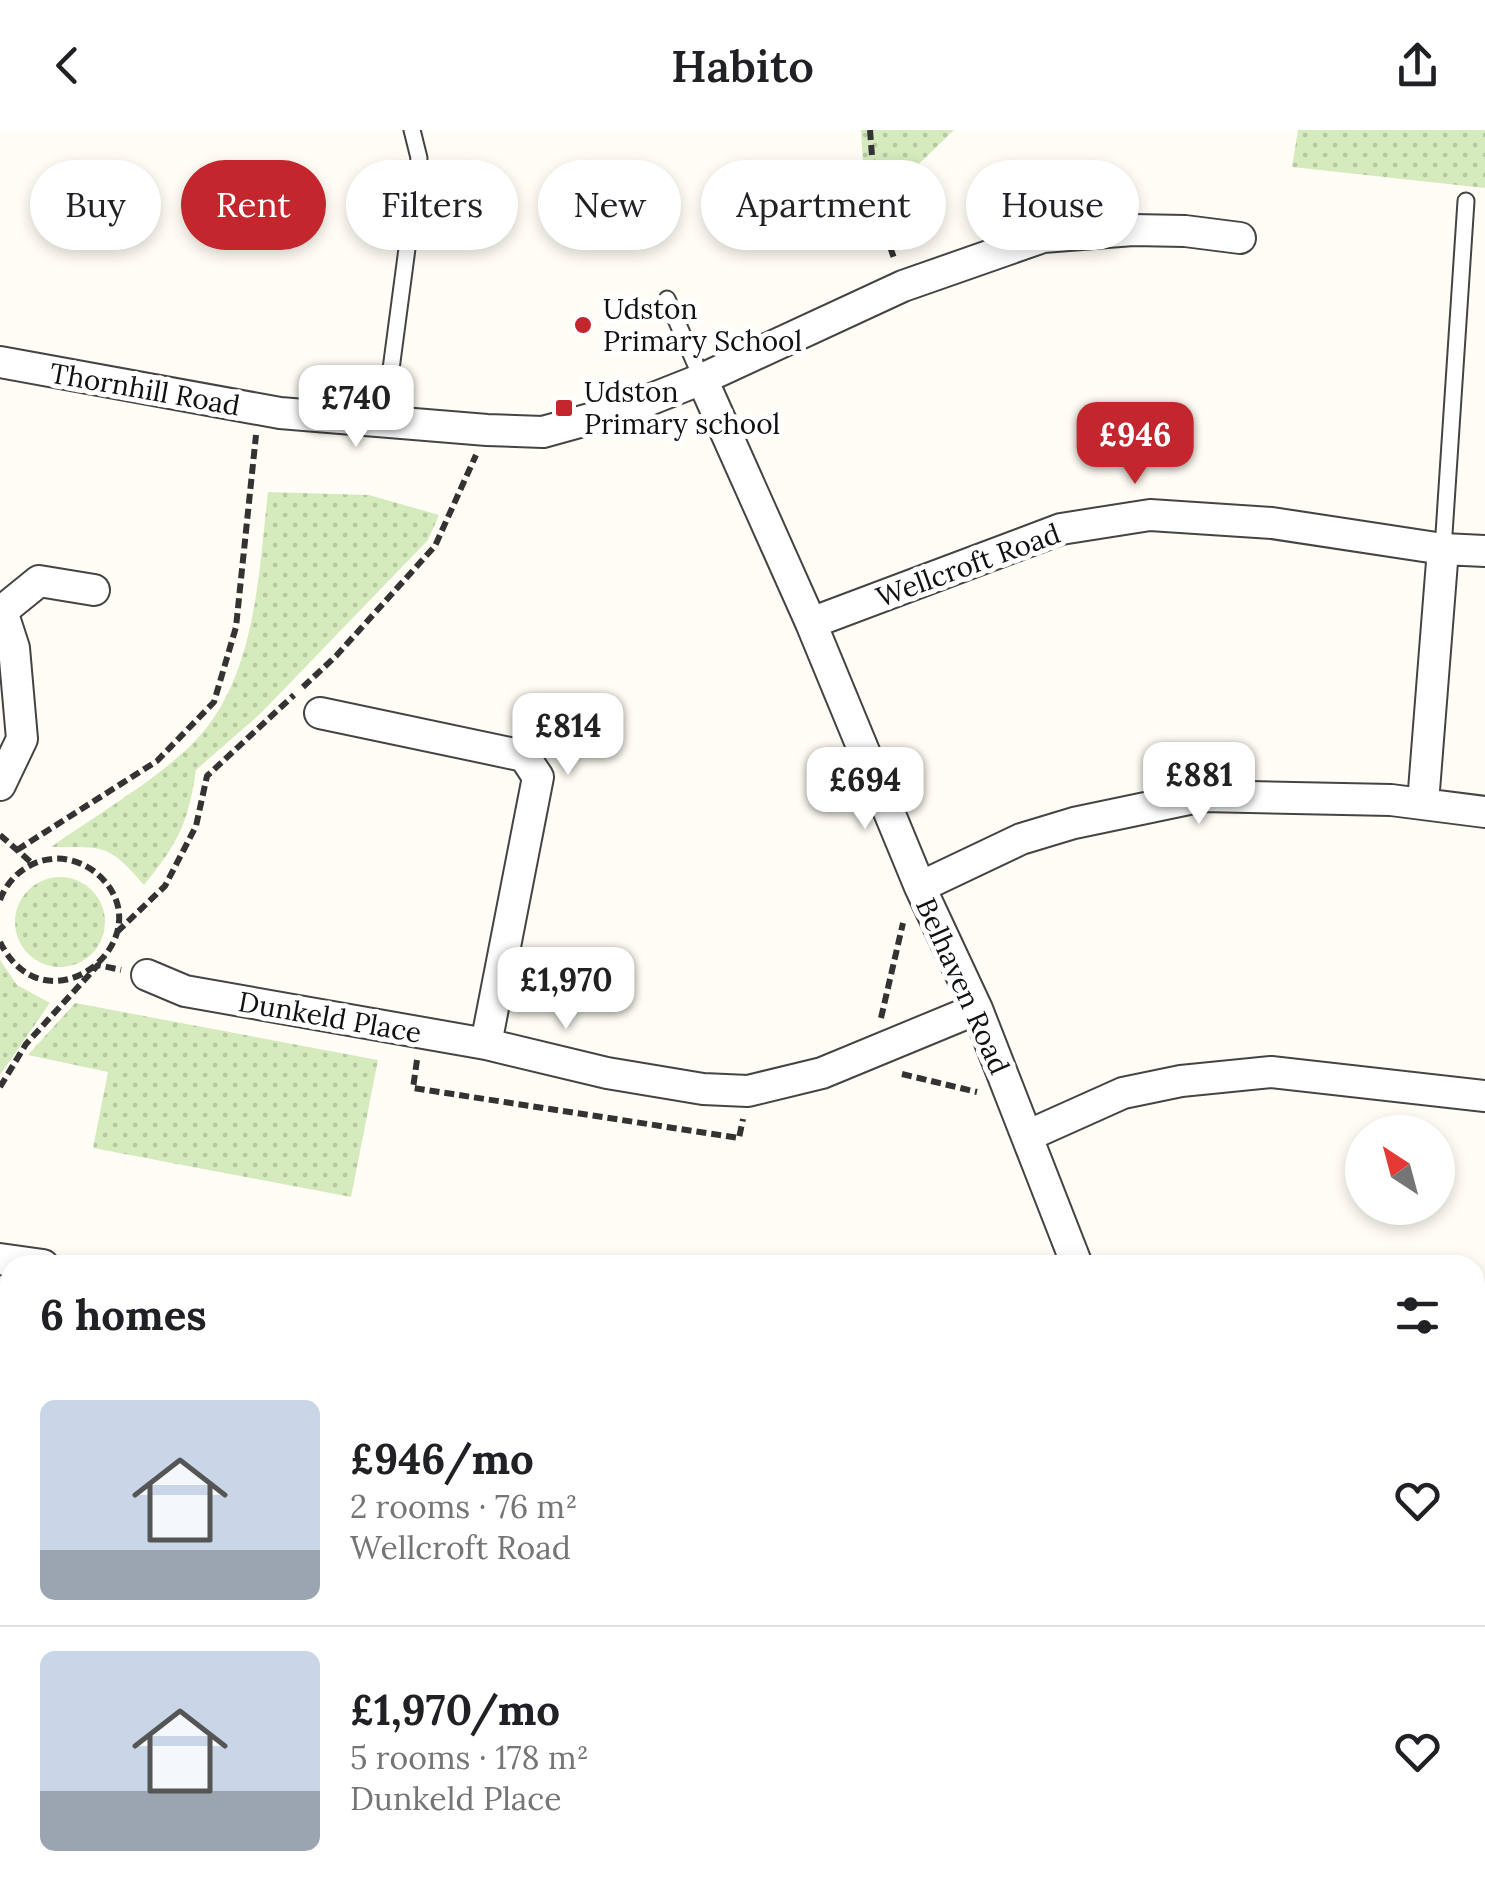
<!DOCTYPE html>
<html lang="en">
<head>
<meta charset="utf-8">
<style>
  :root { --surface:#fff; --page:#f2f2f2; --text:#202124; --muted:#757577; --line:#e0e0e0; --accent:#c4262e }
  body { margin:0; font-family:Lora,serif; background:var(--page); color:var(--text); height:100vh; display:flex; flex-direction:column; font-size:38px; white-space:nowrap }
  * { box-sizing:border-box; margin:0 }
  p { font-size:32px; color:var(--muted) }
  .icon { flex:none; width:55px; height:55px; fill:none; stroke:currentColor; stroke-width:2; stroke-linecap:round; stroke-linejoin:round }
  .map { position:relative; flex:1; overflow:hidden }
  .panel { position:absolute; left:0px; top:1125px; width:1485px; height:640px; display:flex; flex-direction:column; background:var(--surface); border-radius:30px 30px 0 0; box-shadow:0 5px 15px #0003 }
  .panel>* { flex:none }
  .top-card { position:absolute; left:30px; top:30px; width:1425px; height:90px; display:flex; gap:20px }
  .needle { width:65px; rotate:324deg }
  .fabs { position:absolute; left:1345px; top:985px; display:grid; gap:20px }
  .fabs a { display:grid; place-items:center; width:110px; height:110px; border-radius:50%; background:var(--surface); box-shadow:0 5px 15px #0003; font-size:50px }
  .price { position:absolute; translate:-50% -85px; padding:0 22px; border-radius:20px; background:#fff; color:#222; font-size:32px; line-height:65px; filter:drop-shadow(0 2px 5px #0008) }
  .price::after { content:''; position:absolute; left:50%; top:60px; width:30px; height:22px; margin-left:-15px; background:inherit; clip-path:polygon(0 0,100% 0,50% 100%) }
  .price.selected { background:var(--accent); color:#fff }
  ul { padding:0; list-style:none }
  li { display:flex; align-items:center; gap:30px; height:250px; padding:0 40px }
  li+li { border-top:2px solid var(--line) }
  li span { display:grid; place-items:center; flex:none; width:280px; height:200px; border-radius:15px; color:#555 }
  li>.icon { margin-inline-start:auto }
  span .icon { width:120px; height:120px; fill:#fffc; stroke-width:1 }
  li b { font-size:42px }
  h2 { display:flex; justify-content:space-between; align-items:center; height:120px; padding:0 40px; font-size:42px }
  .pill { padding:0 35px; border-radius:45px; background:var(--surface); box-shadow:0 5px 15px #0003; font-size:35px; line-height:90px }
  .pill.selected { background:var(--accent); color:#fff }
  header { display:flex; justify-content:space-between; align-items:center; height:130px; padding:0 40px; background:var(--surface); font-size:45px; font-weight:600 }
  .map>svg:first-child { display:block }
  .grass { fill:url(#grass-dots) }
  .forest { fill:url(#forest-firs) }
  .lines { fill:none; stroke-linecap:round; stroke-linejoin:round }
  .lane-casing { stroke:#444; stroke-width:19 }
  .street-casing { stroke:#444; stroke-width:34 }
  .path { stroke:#333; stroke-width:6; stroke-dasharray:10 5; stroke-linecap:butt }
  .lane { stroke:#fff; stroke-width:15 }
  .street { stroke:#fff; stroke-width:30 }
  .poi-dot { fill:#c4262e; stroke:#fff; stroke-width:4 }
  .labels { text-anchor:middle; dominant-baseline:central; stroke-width:10; stroke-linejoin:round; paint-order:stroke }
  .poi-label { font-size:28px; fill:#111; stroke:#fff; text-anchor:start }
  .street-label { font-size:28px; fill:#111; stroke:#fff }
</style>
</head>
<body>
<header><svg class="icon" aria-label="back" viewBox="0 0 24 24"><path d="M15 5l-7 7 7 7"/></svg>Habito<svg class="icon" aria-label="share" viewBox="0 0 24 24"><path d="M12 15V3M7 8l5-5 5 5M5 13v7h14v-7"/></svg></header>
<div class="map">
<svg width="1485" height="1765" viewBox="0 0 1485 1765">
  <defs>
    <pattern id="grass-dots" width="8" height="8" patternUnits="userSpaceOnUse" patternTransform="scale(2.5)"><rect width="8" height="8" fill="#d5ebbd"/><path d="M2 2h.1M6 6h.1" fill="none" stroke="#b6c8a1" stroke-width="1.8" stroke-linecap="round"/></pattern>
    <pattern id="forest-firs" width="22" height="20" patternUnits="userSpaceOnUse" patternTransform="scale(2.5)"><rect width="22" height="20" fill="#b9dc9c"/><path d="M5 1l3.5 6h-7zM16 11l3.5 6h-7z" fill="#9ebc85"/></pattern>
  </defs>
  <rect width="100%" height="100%" fill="#fffdf5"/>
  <path class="grass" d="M861,0H954L894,58L871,65L863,34Z
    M1298,0H1485V58L1292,37Z
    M268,362L369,365L439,385L428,410L261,583L196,640C188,694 178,713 144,755C108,713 104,717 51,717C96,685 147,656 187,619C256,556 258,448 268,362Z
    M15 792a45 45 0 1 1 90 0a45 45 0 1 1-90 0Z
    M0,830L17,855L50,873L0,945Z
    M75,873L378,930L351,1067L93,1018L108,942L28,925Z
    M0,1493L10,1499V1544L0,1542Z"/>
  <path class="forest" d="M0,1720L10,1722V1755H198L225,1760L224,1765H0Z"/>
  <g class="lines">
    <g class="lane-casing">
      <path id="lane" d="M667,169L702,249
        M384,292L419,28L412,0
        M1443,419L1466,71"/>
    </g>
    <g class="street-casing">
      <path id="street" d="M0,232L280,283L487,300L543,302L626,279L702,249L903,156L1043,107L1133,100L1185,101L1240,108
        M702,249L811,493L920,757L977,879L1077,1135
        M811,493L1061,399L1150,385L1272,393L1443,419L1485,421
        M320,583L524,626L538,647L486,914
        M0,655L22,609L14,518L2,481L39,451L94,460
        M1423,673L1443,419
        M920,757L1021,709L1074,693L1203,666L1391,670L1485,682
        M147,845L185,861L486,914L607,943L703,959L748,961L822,943L977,879
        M1027,1006L1123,963L1181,951L1271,942L1485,966
        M0,1129L43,1135
        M1475,1241L1485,1242
        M0,1560L10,1562
        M1475,1670L1483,1563
        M895,1755L912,1765
        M1468,1765L1469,1755"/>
    </g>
    <path class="path" d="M870,0L876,77L895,131
      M303,557L336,526L435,416L476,325
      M0,705L33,734
      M17,720L157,631L214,572L236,497L256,305
      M0,770C8,748 28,731 52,729C67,727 83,733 95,742C171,804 48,908 0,812
      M117,802L165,756L196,696L207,646L294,565
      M881,888L903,793
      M417,930L413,958L739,1008L743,989
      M902,944L977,962
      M0,957L26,914L98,835L121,840"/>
    <use href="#lane" class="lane"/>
    <use href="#street" class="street"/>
  </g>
  <g class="poi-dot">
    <circle cx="583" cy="195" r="10"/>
    <rect x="554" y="268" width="20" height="20" rx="5"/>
  </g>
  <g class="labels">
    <g class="poi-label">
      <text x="603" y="179">Udston<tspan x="603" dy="32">Primary School</tspan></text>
      <text x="584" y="262">Udston<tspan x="584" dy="32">Primary school</tspan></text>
    </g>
    <g class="street-label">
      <text transform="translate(145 259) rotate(10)">Thornhill Road</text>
      <text transform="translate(968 435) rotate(-20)">Wellcroft Road</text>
      <text transform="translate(963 856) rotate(66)">Belhaven Road</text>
      <text transform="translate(330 887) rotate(10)">Dunkeld Place</text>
    </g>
  </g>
</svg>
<div class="fabs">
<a><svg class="needle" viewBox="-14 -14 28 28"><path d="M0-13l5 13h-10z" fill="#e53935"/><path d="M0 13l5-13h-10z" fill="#757577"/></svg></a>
</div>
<b class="price" style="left:356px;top:320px">£740</b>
<b class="price selected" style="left:1135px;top:357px">£946</b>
<b class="price" style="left:568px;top:648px">£814</b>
<b class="price" style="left:1199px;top:697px">£881</b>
<b class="price" style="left:865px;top:702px">£694</b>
<b class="price" style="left:566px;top:902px">£1,970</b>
<div class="top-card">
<a class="pill">Buy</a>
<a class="pill selected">Rent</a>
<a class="pill">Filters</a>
<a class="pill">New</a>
<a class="pill">Apartment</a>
<a class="pill">House</a>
</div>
<section class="panel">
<h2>6 homes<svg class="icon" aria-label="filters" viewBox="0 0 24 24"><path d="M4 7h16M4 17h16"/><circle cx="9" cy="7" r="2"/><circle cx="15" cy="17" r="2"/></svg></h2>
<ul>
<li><span style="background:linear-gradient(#c9d6e8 75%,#9aa5b1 0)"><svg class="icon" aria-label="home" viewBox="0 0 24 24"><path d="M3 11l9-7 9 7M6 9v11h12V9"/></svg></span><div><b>£946/mo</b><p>2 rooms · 76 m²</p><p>Wellcroft Road</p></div><svg class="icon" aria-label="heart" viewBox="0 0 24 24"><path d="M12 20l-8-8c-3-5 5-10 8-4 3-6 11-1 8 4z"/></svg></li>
<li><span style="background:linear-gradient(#c9d6e8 70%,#9aa5b1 0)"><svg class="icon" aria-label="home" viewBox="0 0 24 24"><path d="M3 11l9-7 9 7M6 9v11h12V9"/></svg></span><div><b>£1,970/mo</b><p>5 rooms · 178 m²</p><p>Dunkeld Place</p></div><svg class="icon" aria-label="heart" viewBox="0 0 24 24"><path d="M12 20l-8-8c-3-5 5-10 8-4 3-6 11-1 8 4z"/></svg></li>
</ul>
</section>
</div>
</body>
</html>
